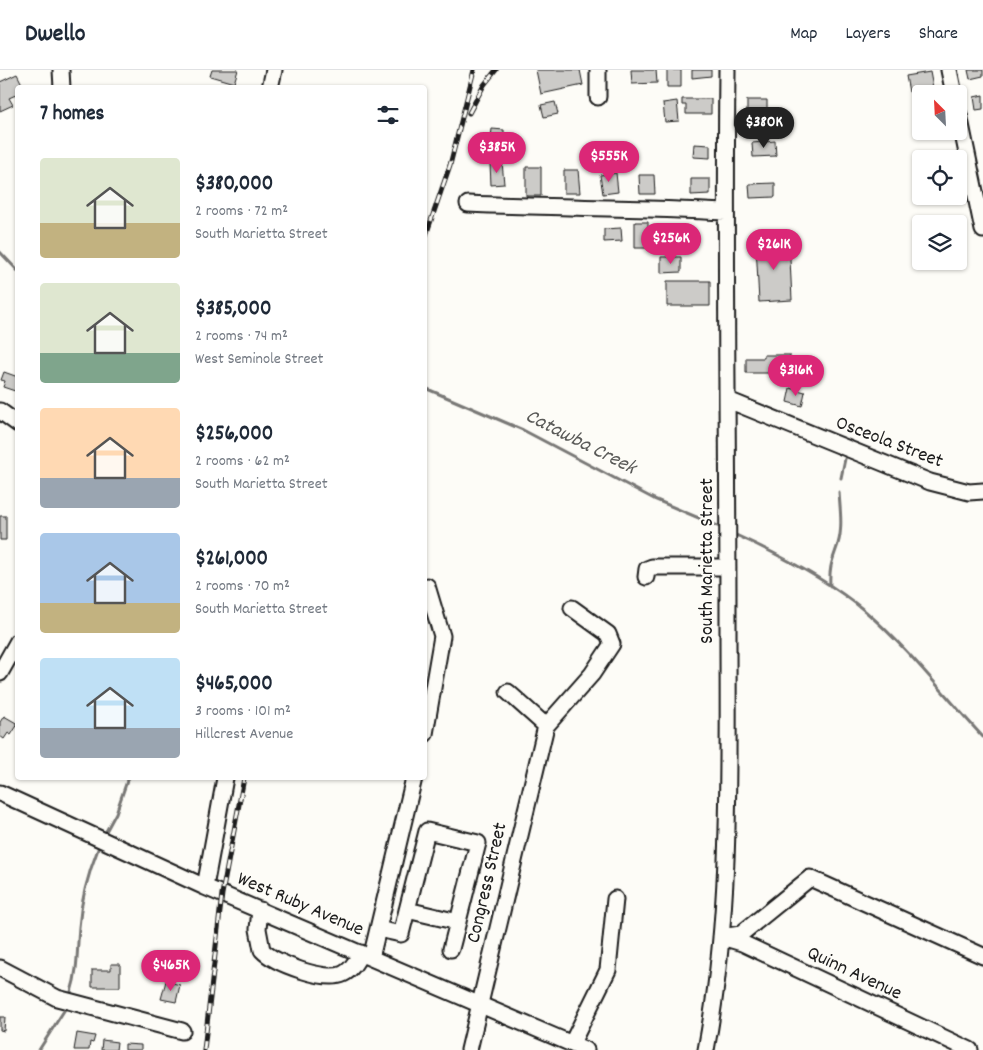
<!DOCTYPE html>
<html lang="en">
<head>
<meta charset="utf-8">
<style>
  :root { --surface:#fff; --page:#f6f6f7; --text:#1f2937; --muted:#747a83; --line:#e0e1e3; --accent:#db2777 }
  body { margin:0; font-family:Dekko,sans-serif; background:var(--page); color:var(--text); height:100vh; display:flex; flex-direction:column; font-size:19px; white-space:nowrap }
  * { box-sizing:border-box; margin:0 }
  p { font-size:16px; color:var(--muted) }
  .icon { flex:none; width:28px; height:28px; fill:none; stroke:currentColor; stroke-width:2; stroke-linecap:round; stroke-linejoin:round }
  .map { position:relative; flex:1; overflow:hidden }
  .sheet { position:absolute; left:15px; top:15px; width:412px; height:695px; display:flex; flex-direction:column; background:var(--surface); border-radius:5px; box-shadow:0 1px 4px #0004 }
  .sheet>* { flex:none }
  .needle { width:32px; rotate:336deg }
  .buttons { position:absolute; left:912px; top:15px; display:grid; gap:10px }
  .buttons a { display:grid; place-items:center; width:55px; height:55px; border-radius:5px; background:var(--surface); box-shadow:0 1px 4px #0004; font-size:25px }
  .price { position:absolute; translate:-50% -42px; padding:0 11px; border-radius:18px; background:var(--accent); color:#fff; font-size:16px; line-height:32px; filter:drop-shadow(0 1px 2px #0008) }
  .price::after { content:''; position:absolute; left:50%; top:30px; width:15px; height:11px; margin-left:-8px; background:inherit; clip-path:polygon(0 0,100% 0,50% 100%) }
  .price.active { background:#222; color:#fff }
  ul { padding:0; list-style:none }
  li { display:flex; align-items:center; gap:15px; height:125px; padding:0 25px }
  li span { display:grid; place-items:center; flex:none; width:140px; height:100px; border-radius:5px; color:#555 }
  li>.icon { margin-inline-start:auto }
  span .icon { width:60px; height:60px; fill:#fffc; stroke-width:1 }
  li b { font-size:21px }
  h2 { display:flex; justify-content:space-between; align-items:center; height:60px; padding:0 25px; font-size:21px }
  header { display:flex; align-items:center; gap:30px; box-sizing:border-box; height:70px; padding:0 25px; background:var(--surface); border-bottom:1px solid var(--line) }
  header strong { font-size:24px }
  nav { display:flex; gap:28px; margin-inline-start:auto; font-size:18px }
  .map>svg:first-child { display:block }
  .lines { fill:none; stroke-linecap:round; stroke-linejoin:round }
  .stream { stroke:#797876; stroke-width:3 }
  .building { fill:#cccbc8; stroke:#1c1c1c }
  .minor-casing { stroke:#1c1c1c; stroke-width:19 }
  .minor { stroke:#fdfcf7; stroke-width:15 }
  .rail-casing { stroke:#1c1c1c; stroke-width:5 }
  .rail { stroke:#fdfcf7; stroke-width:3; stroke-dasharray:9; stroke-linecap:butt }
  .labels { text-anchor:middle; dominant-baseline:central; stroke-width:4.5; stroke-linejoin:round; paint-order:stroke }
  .street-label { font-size:20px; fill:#1c1c1c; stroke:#fdfcf7 }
  .water-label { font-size:21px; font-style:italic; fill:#5a5a58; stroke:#fdfcf7 }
</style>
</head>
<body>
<header>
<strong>Dwello</strong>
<nav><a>Map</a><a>Layers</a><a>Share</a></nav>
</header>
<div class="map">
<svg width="983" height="980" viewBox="0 0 983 980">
  <rect width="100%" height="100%" fill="#fdfcf7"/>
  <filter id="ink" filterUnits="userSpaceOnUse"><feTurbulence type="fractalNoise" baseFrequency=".02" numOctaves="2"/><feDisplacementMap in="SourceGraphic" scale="10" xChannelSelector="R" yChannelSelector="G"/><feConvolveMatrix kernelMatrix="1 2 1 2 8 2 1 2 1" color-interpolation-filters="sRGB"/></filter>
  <g filter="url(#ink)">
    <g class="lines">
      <path class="stream" d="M0,182L18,201
        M425,318L523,360L654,429L720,457
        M841,408L846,384
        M736,465C780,485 828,510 865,541C908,578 944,625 983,667
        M830,516C829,496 832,492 838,474C843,457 840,439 839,422
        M104,765L116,743L128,708
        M71,922C78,901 77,880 79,857C81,830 88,804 98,779
        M39,980L67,936"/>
    </g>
    <path class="building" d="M212,0H238L234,13L210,6Z
      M536,0H580L583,15L541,24Z
      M631,0H656L657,13L632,14Z
      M667,0H681V17H667Z
      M692,0H711V6L692,8Z
      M968,0H983V6L970,9Z
      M930,2L933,18L909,22L906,6Z
      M17,4L24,18H18V24L9,28L13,35L0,41V12Z
      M983,25V39L976,40L974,27Z
      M682,29H711V44H686V35H682Z
      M747,30H767V47H747Z
      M677,31L679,51L665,52L663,33Z
      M555,32L558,44L544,47L541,35Z
      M492,59L504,60V68L491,67Z
      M775,71L776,86L753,87L752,73Z
      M694,74L710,75V88L693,87Z
      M502,92L504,114L491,115L490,93Z
      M526,97H541V126H526Z
      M564,100H578L580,123H564Z
      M616,103L618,122L603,124L600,105Z
      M639,105H654L655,124H640Z
      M691,109H710V124L691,125Z
      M775,113V127L750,128L749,114Z
      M635,152H648V178H635Z
      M621,158L622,171L604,172V159Z
      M789,169L792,230L759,232L756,174Z
      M661,187H681V202L661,203Z
      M667,211H710V236H667Z
      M764,285H790V303H746V288H764Z
      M4,302L18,307V322L3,317L5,311L1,310Z
      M790,318L805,322L802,336L787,332Z
      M0,446H6V470H0Z
      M4,646L18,654L11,665L8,663L4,669L0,666V652Z
      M111,894H120V917H92V900H111Z
      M166,911L180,915L176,932L161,929Z
      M0,947H5L4,961L0,960Z
      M77,963L95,966L93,973L90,972L89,980H74Z
      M102,970L117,972L116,980H101Z
      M125,974L141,975V980H125Z"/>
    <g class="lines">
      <g class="minor-casing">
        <path id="minor" d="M61,0L62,18
          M598,0V27
          M949,0L954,24
          M270,18L274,0
          M959,45L983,160
          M468,134C554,138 640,137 726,142
          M728,330L930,412L969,422L983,421
          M0,341L18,354
          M646,507L647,499L652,497H728
          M0,603L18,571
          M508,622L546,656
          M425,664L442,566L427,516
          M0,723L205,817L586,980
          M205,817L225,708
          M260,840L258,859L262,880C275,894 326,912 343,904C352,900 356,891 361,883
          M407,840L458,852
          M378,859L401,864L427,761L478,773L451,879
          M721,867L741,864L810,808L983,886
          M725,868L742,873L970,980
          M371,888L414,708
          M0,898L57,928L182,961
          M572,973L608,900L615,829
          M469,980L546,656L592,604L612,574L608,564L572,538
          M706,980C732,841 728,698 728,557C728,371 725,186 727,0"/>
      </g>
      <use href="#minor" class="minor"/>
      <g class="rail-casing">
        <path id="rail" d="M469,43L484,15L496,0
          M425,168L450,95L474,0
          M204,980L222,824L244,708"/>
      </g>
      <use href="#rail" class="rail"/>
    </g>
  </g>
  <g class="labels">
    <g class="street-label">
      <text transform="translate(889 373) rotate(21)">Osceola Street</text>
      <text transform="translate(708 491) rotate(-90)">South Marietta Street</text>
      <text transform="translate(488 813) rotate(-77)">Congress Street</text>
      <text transform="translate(300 835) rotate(23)">West Ruby Avenue</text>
      <text transform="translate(854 904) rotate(25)">Quinn Avenue</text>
    </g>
    <g class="water-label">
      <text transform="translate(580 373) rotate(27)">Catawba Creek</text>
    </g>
  </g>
</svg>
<div class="buttons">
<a><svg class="needle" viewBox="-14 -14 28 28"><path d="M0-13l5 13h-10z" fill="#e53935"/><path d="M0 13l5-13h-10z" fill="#747a83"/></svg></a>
<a><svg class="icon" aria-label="locate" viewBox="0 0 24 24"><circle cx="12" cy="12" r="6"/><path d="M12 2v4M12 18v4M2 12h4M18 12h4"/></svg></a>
<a><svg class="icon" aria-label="layers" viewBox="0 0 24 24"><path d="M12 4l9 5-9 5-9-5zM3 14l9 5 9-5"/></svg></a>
</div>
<b class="price active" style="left:764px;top:79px">$380K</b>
<b class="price" style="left:497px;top:104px">$385K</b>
<b class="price" style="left:609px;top:113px">$555K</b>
<b class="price" style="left:671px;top:195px">$256K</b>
<b class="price" style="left:774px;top:201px">$261K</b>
<b class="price" style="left:796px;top:327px">$316K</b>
<b class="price" style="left:171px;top:922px">$465K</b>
<section class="sheet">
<h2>7 homes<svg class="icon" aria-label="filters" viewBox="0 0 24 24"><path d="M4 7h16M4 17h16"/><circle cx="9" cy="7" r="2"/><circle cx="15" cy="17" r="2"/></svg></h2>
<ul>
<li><span style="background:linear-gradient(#dfe7d0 65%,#c2b280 0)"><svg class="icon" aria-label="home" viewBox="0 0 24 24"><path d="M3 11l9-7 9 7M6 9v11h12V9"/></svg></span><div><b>$380,000</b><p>2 rooms · 72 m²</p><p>South Marietta Street</p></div></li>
<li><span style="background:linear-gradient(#dfe7d0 70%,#7fa58c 0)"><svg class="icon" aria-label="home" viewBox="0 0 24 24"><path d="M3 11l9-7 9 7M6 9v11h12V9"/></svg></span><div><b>$385,000</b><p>2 rooms · 74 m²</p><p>West Seminole Street</p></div></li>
<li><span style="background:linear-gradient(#ffd9b3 70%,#9aa5b1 0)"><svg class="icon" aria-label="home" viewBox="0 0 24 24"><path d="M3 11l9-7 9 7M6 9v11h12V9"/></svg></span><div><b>$256,000</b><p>2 rooms · 62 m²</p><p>South Marietta Street</p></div></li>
<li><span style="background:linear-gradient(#a9c7e8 70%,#c2b280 0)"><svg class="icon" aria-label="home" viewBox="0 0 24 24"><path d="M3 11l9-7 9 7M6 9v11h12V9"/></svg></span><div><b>$261,000</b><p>2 rooms · 70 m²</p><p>South Marietta Street</p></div></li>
<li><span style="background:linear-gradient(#bfe0f5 70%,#9aa5b1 0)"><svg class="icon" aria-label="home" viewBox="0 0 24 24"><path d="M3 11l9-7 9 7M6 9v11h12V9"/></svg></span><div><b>$465,000</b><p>3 rooms · 101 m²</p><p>Hillcrest Avenue</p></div></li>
</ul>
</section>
</div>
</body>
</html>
